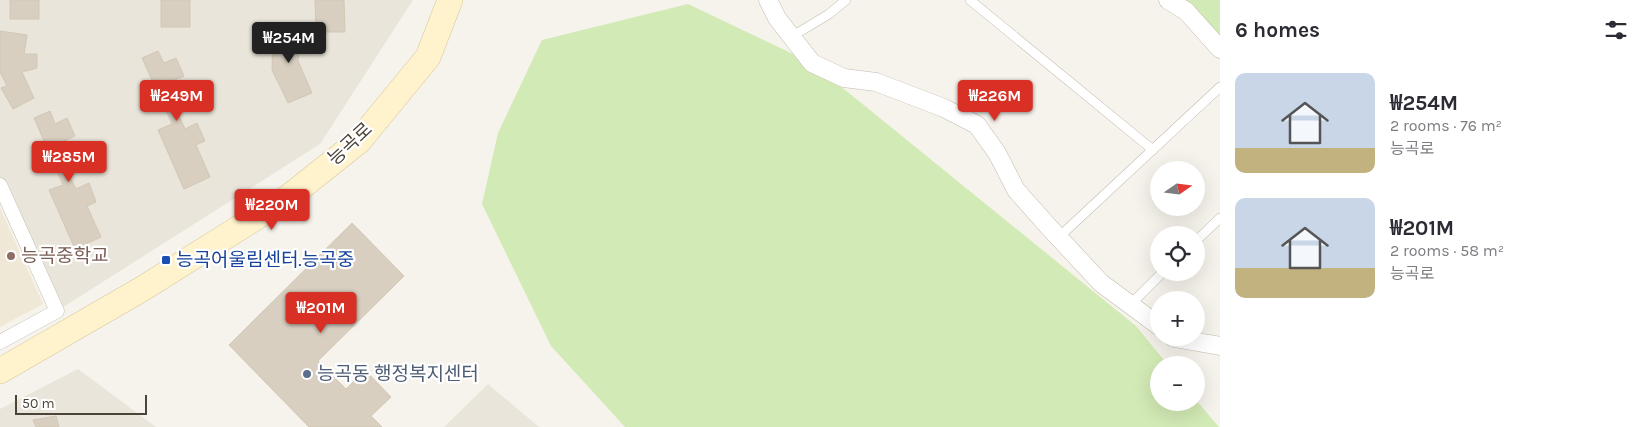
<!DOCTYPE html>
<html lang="en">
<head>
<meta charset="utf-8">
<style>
  :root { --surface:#fff; --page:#f7f7f7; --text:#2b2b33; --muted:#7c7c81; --accent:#d93025 }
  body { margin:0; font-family:Karla,"Noto Sans KR",sans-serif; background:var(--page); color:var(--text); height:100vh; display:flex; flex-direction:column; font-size:19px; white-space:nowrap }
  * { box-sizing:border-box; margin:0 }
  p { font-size:16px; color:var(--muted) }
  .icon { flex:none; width:28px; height:28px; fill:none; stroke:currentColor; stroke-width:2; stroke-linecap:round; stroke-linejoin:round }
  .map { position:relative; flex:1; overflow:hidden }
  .panel { display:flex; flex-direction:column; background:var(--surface); width:425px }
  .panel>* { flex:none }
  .needle { width:32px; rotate:76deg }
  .buttons { position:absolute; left:1150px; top:161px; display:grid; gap:10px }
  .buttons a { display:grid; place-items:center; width:55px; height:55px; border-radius:50%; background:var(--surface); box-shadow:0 5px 20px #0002; font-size:25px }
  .scale { position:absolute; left:15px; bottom:12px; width:132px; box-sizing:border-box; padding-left:5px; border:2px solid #4b4439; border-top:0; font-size:14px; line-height:18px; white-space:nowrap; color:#4b4439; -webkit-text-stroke:4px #fff; paint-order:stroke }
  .price { position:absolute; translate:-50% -42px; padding:0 11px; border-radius:5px; background:var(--accent); color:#fff; font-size:16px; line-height:32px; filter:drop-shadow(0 1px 2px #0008) }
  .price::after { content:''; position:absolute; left:50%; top:30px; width:15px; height:11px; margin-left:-8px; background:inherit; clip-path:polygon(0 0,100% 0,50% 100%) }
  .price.selected { background:#222; color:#fff }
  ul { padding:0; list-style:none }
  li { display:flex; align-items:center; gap:15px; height:125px; padding:0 15px }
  li span { display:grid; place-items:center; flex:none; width:140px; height:100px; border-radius:10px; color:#555 }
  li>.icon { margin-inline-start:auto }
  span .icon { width:60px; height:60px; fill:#fffc; stroke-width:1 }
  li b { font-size:21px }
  h2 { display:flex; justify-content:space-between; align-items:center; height:60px; padding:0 15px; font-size:21px }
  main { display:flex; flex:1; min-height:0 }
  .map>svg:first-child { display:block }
  .residential { fill:#eae5da }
  .education { fill:#efe8d6 }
  .green { fill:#d2eab5 }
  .building { fill:#d8cfc1; stroke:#d3c7b4 }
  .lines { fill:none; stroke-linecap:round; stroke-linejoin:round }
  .service-casing { stroke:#c2bbae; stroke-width:10 }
  .pedestrian-casing { stroke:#c2bbae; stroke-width:15 }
  .minor-casing { stroke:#c2bbae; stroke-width:19 }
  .secondary-casing { stroke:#d6c79b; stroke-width:26 }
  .service { stroke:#fff; stroke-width:9 }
  .pedestrian { stroke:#fff; stroke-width:14 }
  .minor { stroke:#fff; stroke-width:18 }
  .secondary { stroke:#fff3cd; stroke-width:25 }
  .education-dot { fill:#8d6e63; stroke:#fff; stroke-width:2 }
  .transit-dot { fill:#1a4fb4; stroke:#fff; stroke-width:2 }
  .service-dot { fill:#5c6f8a; stroke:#fff; stroke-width:2 }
  .labels { text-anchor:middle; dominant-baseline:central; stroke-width:4.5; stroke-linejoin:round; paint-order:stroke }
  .street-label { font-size:19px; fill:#4b4439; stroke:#fff }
  .education-label { font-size:19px; fill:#785e54; stroke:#fff; text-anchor:start }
  .transit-label { font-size:19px; fill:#164399; stroke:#fff; text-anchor:start }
  .service-label { font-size:19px; fill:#4e5e75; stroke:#fff; text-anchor:start }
</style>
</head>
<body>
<main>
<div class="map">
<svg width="1220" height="427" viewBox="0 0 1220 427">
  <rect width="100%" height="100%" fill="#f6f3ec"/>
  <path class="residential" d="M0,0H413L320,144L57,311L0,185Z
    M78,369L156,427H0V409Z
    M488,384L539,427H444Z"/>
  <path class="education" d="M0,208L43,304L0,327Z"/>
  <path class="green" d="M1171,0H1220V37Z
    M688,4L812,63L1136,326L1168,365H1159V402H1196V400L1219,427H625L551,346L482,204L498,133L542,40Z"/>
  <path class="building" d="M10,0H39V19H10Z
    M161,0H190V27H161Z
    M315,0H344L345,32H316Z
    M273,29H302L298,61L312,93L288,103L272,70Z
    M0,31L27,35L24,54H37V68L22,72L34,98L13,109L1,88L7,86L0,72Z
    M158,51L164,63L176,58L184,76L169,82L173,92L181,88L190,109L178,114L185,129L197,123L205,141L196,145L210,177L184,189L158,130L172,124L142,58Z
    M50,111L55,124L67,118L75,136L60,143L65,152L72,148L82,169L69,175L76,189L89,183L96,202L87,206L101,237L75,249L49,190L63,185L34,118Z
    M352,223L404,276L318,361L346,389L365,370L391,397L371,416L382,427H309L229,345Z
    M56,416L59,427H36L33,420Z"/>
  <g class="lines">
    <g class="service-casing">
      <path id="service" d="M970,0L1153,150
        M791,37L829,14L846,0
        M1059,237L1220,87
        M1196,241L1220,218
        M1130,305L1163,272"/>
    </g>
    <g class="pedestrian-casing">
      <path id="pedestrian" d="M0,185L57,311L0,342"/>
    </g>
    <g class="minor-casing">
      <path id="minor" d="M768,0L777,18L812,63L844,78L876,82L944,108L977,125L997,153L1016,190L1047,225L1101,283L1159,326
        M1168,0L1186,11L1220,49
        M1174,338L1220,346"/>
    </g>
    <g class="secondary-casing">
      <path id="secondary" d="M0,371L142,289L290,196L359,141L428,57L450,0"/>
    </g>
    <use href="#service" class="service"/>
    <use href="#pedestrian" class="pedestrian"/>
    <use href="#minor" class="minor"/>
    <use href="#secondary" class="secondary"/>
  </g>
  <circle class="education-dot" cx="11" cy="256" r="5"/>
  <rect class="transit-dot" x="161" y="255" width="10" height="10" rx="2.5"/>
  <circle class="service-dot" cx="307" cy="374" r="5"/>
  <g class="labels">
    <g class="street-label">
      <text transform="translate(350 144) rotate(-43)">능곡로</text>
    </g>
    <g class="education-label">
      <text x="21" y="256">능곡중학교</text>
    </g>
    <g class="transit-label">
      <text x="176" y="260">능곡어울림센터.능곡중</text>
    </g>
    <g class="service-label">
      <text x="317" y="374">능곡동 행정복지센터</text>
    </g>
  </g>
</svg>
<div class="buttons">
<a><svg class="needle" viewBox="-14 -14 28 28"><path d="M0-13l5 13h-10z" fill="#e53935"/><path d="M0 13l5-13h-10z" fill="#7c7c81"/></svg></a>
<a><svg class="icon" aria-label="locate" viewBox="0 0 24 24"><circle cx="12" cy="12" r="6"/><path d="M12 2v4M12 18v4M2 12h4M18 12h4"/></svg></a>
<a>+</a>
<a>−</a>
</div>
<div class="scale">50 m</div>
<b class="price selected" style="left:289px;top:64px">₩254M</b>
<b class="price" style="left:177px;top:122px">₩249M</b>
<b class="price" style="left:995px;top:122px">₩226M</b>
<b class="price" style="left:69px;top:183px">₩285M</b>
<b class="price" style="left:272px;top:231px">₩220M</b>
<b class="price" style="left:321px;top:334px">₩201M</b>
</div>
<section class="panel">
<h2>6 homes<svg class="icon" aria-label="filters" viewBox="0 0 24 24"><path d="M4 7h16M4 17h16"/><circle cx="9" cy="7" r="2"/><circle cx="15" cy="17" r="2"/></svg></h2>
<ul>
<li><span style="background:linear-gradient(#c9d6e8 75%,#c2b280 0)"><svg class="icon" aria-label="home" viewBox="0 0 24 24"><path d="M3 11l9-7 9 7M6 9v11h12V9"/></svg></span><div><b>₩254M</b><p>2 rooms · 76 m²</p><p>능곡로</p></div></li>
<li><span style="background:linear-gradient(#c9d6e8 70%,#c2b280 0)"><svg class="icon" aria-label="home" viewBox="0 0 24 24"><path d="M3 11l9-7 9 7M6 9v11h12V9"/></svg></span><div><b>₩201M</b><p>2 rooms · 58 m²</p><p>능곡로</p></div></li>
</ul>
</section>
</main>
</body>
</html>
